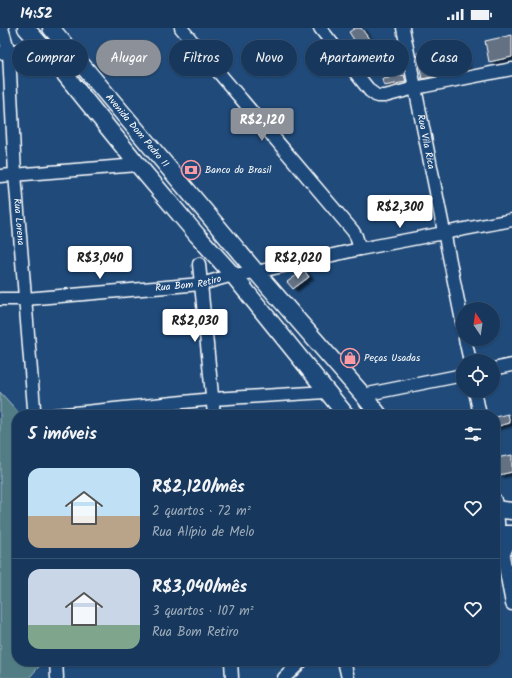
<!DOCTYPE html>
<html lang="pt">
<head>
<meta charset="utf-8">
<style>
  :root { --surface:#17385c; --page:#203f62; --text:#f1f3f6; --muted:#9eacbb; --line:#365272; --accent:#8c9099 }
  body { margin:0; font-family:Kalam,sans-serif; background:var(--page); color:var(--text); height:100vh; display:flex; flex-direction:column; font-size:15px; white-space:nowrap }
  * { box-sizing:border-box; margin:0 }
  p { font-size:13px; color:var(--muted) }
  .icon { flex:none; width:22px; height:22px; fill:none; stroke:currentColor; stroke-width:2; stroke-linecap:round; stroke-linejoin:round }
  .map { position:relative; flex:1; overflow:hidden }
  .panel { position:absolute; left:12px; top:382px; width:488px; height:256px; display:flex; flex-direction:column; background:var(--surface); border-radius:16px; box-shadow:0 1px 3px #0004,0 0 0 1px var(--line) }
  .panel>* { flex:none }
  .banner { position:absolute; left:12px; top:12px; width:488px; height:36px; display:flex; gap:8px }
  .needle { width:26px; rotate:347deg }
  .fabs { position:absolute; left:456px; top:274px; display:grid; gap:8px }
  .fabs a { display:grid; place-items:center; width:44px; height:44px; border-radius:50%; background:var(--surface); box-shadow:0 1px 3px #0004,0 0 0 1px var(--line); font-size:20px }
  .price { position:absolute; translate:-50% -34px; padding:0 9px; border-radius:4px; background:#fff; color:#222; font-size:13px; line-height:26px; filter:drop-shadow(0 1px 2px #0008) }
  .price::after { content:''; position:absolute; left:50%; top:24px; width:12px; height:9px; margin-left:-6px; background:inherit; clip-path:polygon(0 0,100% 0,50% 100%) }
  .price.current { background:var(--accent); color:#fff }
  ul { padding:0; list-style:none }
  li { display:flex; align-items:center; gap:12px; height:100px; padding:0 16px }
  li+li { border-top:1px solid var(--line) }
  li span { display:grid; place-items:center; flex:none; width:112px; height:80px; border-radius:12px; color:#555 }
  li>.icon { margin-inline-start:auto }
  span .icon { width:48px; height:48px; fill:#fffc; stroke-width:1 }
  li b { font-size:17px }
  h2 { display:flex; justify-content:space-between; align-items:center; height:48px; padding:0 16px; font-size:17px }
  .pill { padding:0 14px; border-radius:18px; background:var(--surface); box-shadow:0 1px 3px #0004,0 0 0 1px var(--line); font-size:14px; line-height:36px }
  .pill.current { background:var(--accent); color:#fff }
  .status { display:flex; justify-content:space-between; align-items:center; height:28px; padding:0 20px; background:var(--surface); direction:ltr }
  .status svg { height:11px; fill:currentColor }
  .map>svg:first-child { display:block }
  .green { fill:#527d85; stroke:#a8bec2 }
  .building { fill:#637183; stroke:#fff; filter:url(#shadow) }
  .lines { fill:none; stroke-linecap:round; stroke-linejoin:round }
  .minor-casing { stroke:#fff; stroke-width:15 }
  .major-casing { stroke:#fff; stroke-width:19 }
  .minor { stroke:#1f4a7a; stroke-width:12 }
  .major { stroke:#1f4a7a; stroke-width:16 }
  .labels { text-anchor:middle; dominant-baseline:central; stroke-width:3.5; stroke-linejoin:round; paint-order:stroke }
  .street-label { font-size:10px; fill:#fff; stroke:#1f4a7a }
  .poi-label { font-size:10px; fill:#fff; stroke:#1f4a7a; text-anchor:start }
</style>
</head>
<body>
<div class="status"><b>14:52</b><svg viewBox="0 0 49 12"><path d="M0 12V9h3v3zM5 12V6h3v6zM10 12V3h3v9zM15 12V0h3v12zM26 1h20v11H26zM47 4h2v5h-2z"/></svg></div>
<div class="map">
<svg width="512" height="650" viewBox="0 0 512 650">
  <defs>
    <filter id="shadow"><feDropShadow dx="4.5" dy="2.5" stdDeviation="1" flood-color="#0009"/></filter>
  </defs>
  <rect width="100%" height="100%" fill="#1f4a7a"/>
  <filter id="ink" filterUnits="userSpaceOnUse"><feTurbulence type="fractalNoise" baseFrequency=".025" numOctaves="2"/><feDisplacementMap in="SourceGraphic" scale="8" xChannelSelector="R" yChannelSelector="G"/><feConvolveMatrix kernelMatrix="1 2 1 2 8 2 1 2 1" color-interpolation-filters="sRGB"/></filter>
  <g filter="url(#ink)">
    <path class="green" d="M0,364L21,387H17V633H44L29,650H0Z"/>
    <path class="building" d="M355,0H361L373,16L392,13L398,48L404,47L406,54L384,58L382,51L389,50L386,33L384,34L380,24L367,34L354,16L356,15L349,4Z
      M512,7V29L489,34L485,13Z
      M461,17L466,42L422,51L417,25L431,22L433,31L452,27L451,19Z
      M304,242L309,249L293,261L287,254Z
      M508,386L510,395L495,399V389Z
      M512,427V444L499,447L496,430Z"/>
    <g class="lines">
      <g class="minor-casing">
        <g id="minor">
          <path id="s1" d="M2,0L9,24L15,146L34,380L35,384L38,387"/>
          <path d="M181,0L353,203L356,208L360,221"/>
          <path d="M320,0L370,63L377,68H385L415,60L512,41"/>
          <path id="s2" d="M403,0L463,298"/>
          <path d="M0,25L9,24L42,18"/>
          <path d="M0,148L138,137"/>
          <path d="M199,236L214,387"/>
          <path id="s3" d="M0,271H25L201,256L233,247L256,244L360,221L512,192"/>
          <path d="M465,311L470,333"/>
          <path d="M493,341L512,337"/>
          <path d="M475,363L480,387"/>
          <path d="M363,367L463,347"/>
          <path d="M55,387L213,371L326,364"/>
          <path d="M495,472L497,482L499,506L512,576"/>
          <path d="M56,633L57,650"/>
          <path d="M231,633L232,650"/>
          <path d="M344,633L348,650"/>
          <path d="M284,650L302,633"/>
        </g>
      </g>
      <g class="major-casing">
        <g id="major">
          <path d="M26,0L42,18L138,137L197,207L233,247L346,387"/>
          <path id="s4" d="M51,0L256,244L363,367L379,387"/>
          <path d="M495,481L512,483"/>
          <path d="M495,505L499,506H512"/>
          <path d="M502,525L506,516L512,509"/>
        </g>
      </g>
      <use href="#minor" class="minor"/>
      <use href="#major" class="major"/>
    </g>
  </g>
  <defs>
    <g id="bank-ring" transform="scale(1)"><circle r="9.5" fill="#1f4a7a" stroke="#ff9aa2" stroke-width="1.5"/><path d="M-6-4H6V4H-6ZM0-2.3a2.3 2.3 0 1 0 0 4.6a2.3 2.3 0 1 0 0-4.6Z" fill="#ff9aa2"/></g>
    <g id="shop-ring" transform="scale(1)"><circle r="9.5" fill="#1f4a7a" stroke="#ff9aa2" stroke-width="1.5"/><path d="M-5-2.5h2.3a2.7 3.5 0 0 1 5.4 0H5L5.5 6h-11ZM-1.5-2.5h3a1.5 2.3 0 0 0-3 0Z" fill="#ff9aa2"/></g>
  </defs>
  <g fill-rule="evenodd">
    <use href="#bank-ring" x="191" y="142"/>
    <use href="#shop-ring" x="350" y="330"/>
  </g>
  <g class="labels">
    <g class="street-label">
      <text stroke="none"><textPath href="#s4" startOffset="134">Avenida Dom Pedro II</textPath></text>
      <text stroke="none"><textPath href="#s2" startOffset="116">Rua Vila Rica</textPath></text>
      <text stroke="none"><textPath href="#s1" startOffset="195">Rua Lorena</textPath></text>
      <text stroke="none"><textPath href="#s3" startOffset="189">Rua Bom Retiro</textPath></text>
    </g>
    <g class="poi-label">
      <text x="205" y="142">Banco do Brasil</text>
      <text x="364" y="330">Peças Usadas</text>
    </g>
  </g>
</svg>
<div class="fabs">
<a><svg class="needle" viewBox="-14 -14 28 28"><path d="M0-13l5 13h-10z" fill="#e53935"/><path d="M0 13l5-13h-10z" fill="#9eacbb"/></svg></a>
<a><svg class="icon" aria-label="locate" viewBox="0 0 24 24"><circle cx="12" cy="12" r="6"/><path d="M12 2v4M12 18v4M2 12h4M18 12h4"/></svg></a>
</div>
<b class="price current" style="left:262px;top:114px">R$2,120</b>
<b class="price" style="left:400px;top:201px">R$2,300</b>
<b class="price" style="left:100px;top:252px">R$3,040</b>
<b class="price" style="left:298px;top:252px">R$2,020</b>
<b class="price" style="left:195px;top:315px">R$2,030</b>
<div class="banner">
<a class="pill">Comprar</a>
<a class="pill current">Alugar</a>
<a class="pill">Filtros</a>
<a class="pill">Novo</a>
<a class="pill">Apartamento</a>
<a class="pill">Casa</a>
</div>
<section class="panel">
<h2>5 imóveis<svg class="icon" aria-label="filters" viewBox="0 0 24 24"><path d="M4 7h16M4 17h16"/><circle cx="9" cy="7" r="2"/><circle cx="15" cy="17" r="2"/></svg></h2>
<ul>
<li><span style="background:linear-gradient(#bfe0f5 60%,#b9a48a 0)"><svg class="icon" aria-label="home" viewBox="0 0 24 24"><path d="M3 11l9-7 9 7M6 9v11h12V9"/></svg></span><div><b>R$2,120/mês</b><p>2 quartos · 72 m²</p><p>Rua Alípio de Melo</p></div><svg class="icon" aria-label="heart" viewBox="0 0 24 24"><path d="M12 20l-8-8c-3-5 5-10 8-4 3-6 11-1 8 4z"/></svg></li>
<li><span style="background:linear-gradient(#c9d6e8 70%,#7fa58c 0)"><svg class="icon" aria-label="home" viewBox="0 0 24 24"><path d="M3 11l9-7 9 7M6 9v11h12V9"/></svg></span><div><b>R$3,040/mês</b><p>3 quartos · 107 m²</p><p>Rua Bom Retiro</p></div><svg class="icon" aria-label="heart" viewBox="0 0 24 24"><path d="M12 20l-8-8c-3-5 5-10 8-4 3-6 11-1 8 4z"/></svg></li>
</ul>
</section>
</div>
</body>
</html>
